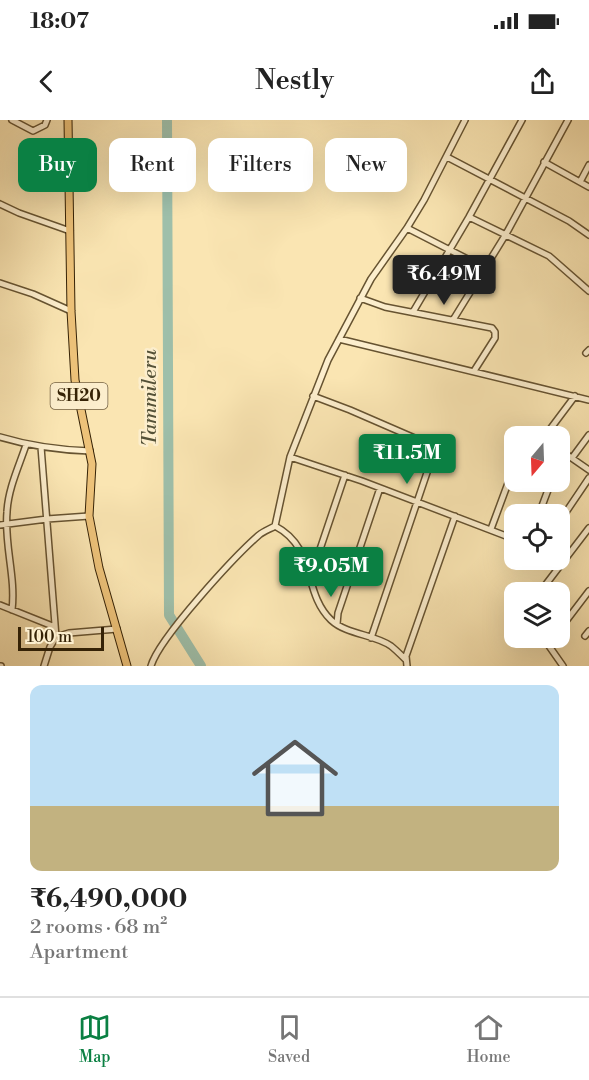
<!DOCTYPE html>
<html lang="en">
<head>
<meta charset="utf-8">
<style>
  :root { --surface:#fff; --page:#f2f2f2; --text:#222; --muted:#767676; --line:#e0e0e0; --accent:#0b8043 }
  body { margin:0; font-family:"Libre Bodoni",serif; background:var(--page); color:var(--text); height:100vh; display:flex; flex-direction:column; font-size:22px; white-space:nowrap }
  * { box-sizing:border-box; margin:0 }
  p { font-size:20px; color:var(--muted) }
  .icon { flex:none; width:33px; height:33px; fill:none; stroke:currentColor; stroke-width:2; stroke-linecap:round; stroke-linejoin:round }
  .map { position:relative; height:546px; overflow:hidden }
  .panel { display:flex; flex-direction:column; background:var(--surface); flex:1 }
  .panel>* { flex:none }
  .hud { position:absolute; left:18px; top:18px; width:554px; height:54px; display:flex; gap:12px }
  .needle { width:39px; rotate:199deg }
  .fabs { position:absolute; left:504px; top:306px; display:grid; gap:12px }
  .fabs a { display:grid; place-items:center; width:66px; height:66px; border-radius:12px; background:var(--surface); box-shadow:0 6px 24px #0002; font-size:30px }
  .scale { position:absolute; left:18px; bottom:15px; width:86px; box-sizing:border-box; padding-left:6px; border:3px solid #352206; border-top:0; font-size:16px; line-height:21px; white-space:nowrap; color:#352206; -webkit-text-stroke:4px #fceecd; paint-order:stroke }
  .price { position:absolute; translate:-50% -51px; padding:0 14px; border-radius:6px; background:var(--accent); color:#fff; font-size:20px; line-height:39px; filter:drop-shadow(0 2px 3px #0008) }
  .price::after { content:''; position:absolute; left:50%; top:36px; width:18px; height:14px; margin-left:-9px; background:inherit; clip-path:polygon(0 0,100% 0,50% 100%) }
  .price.current { background:#222; color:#fff }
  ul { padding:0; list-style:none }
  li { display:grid; align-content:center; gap:12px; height:318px; padding:0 30px }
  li+li { border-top:2px solid var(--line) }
  li span { display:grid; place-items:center; height:186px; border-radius:12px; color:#555 }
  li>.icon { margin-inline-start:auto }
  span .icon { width:108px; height:108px; fill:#fffc; stroke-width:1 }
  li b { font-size:26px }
  .pill { padding:0 21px; border-radius:12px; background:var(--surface); box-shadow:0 6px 24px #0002; font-size:21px; line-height:54px }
  .pill.current { background:var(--accent); color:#fff }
  .status { display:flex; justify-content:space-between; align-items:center; height:42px; padding:0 30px; background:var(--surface); direction:ltr }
  .status svg { height:16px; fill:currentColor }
  header { display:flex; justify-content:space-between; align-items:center; height:78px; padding:0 30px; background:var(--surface); font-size:27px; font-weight:600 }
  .tab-bar { display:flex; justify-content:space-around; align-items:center; height:84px; border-top:2px solid var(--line); background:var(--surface); font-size:16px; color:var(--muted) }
  .tab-bar a { display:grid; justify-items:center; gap:3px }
  .tab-bar .current { color:var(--accent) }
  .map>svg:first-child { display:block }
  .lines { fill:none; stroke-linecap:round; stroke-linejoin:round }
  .river { stroke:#9ebfaa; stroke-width:10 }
  .minor-casing { stroke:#665331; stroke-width:8 }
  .major-casing { stroke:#352206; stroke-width:9 }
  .minor { stroke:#fceecd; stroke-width:5 }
  .major { stroke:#edc279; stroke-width:7 }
  .labels { text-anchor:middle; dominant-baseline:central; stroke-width:5; stroke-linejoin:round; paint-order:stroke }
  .shield { fill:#fceecd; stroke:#715f42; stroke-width:1.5 }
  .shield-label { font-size:16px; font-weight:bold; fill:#352206 }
  .water-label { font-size:20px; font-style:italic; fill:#545137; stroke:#fceecd }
</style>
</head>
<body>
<div class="status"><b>18:07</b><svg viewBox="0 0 49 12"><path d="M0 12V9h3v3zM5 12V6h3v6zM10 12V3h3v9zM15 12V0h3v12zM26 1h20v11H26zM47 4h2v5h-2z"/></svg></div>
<header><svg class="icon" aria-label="back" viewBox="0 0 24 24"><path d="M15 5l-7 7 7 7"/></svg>Nestly<svg class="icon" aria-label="share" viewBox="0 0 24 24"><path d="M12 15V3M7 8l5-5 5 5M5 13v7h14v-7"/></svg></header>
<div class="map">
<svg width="589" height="546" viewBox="0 0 589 546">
  <rect width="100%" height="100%" fill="#fae5b2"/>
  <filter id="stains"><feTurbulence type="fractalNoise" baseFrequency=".00333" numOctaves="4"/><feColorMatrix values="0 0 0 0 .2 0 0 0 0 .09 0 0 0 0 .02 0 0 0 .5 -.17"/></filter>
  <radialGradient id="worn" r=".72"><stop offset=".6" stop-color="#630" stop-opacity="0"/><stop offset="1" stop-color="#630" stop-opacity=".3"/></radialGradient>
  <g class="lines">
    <path class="river" d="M167,0L169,495L201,546"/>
    <g class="minor-casing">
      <path id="minor" d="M12,0L33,11L45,5L47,0
        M447,37L569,101L589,115
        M544,42L589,67
        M580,62L589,45
        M0,84L19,93L70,111
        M469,97L549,136L589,171
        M407,108L485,148
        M0,163L33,174L71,191
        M360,178L385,187L492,208L495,212V218L474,251
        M413,192L469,97L522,0
        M453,200L506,114L568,0
        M339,219L589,280
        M586,233L589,230
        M313,276L350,290L433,326L435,329L371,518
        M528,316H538
        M545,316L575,276
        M0,317C30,326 59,330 90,331
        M41,327L56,517
        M560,330L589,350
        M290,337L362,361L514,419
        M572,338L589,315
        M539,394L551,362
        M560,401L589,358
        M0,405L47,399L89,396
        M275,406C317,428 302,472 331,500C347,515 374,514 391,526C396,530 401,535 405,539
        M491,409L514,347
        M311,456L345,355
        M540,472L589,408
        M0,485L55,507
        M12,490C16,457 4,425 7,392C8,369 19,346 26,325
        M337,504L338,493L380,368
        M560,509L589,471
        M585,516L589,511
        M553,518L549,526L563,546
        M0,546H1
        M44,546L50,527L56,517L69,513L117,509
        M151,546C159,518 235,436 259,415C264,411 270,409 275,406L290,337L328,240L371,159L407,108L424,80L465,0
        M407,546L406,536L455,396"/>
    </g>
    <g class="major-casing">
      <path id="major" d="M68,0L71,191L75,260L92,344L89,396L99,448L127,546"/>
    </g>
    <use href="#minor" class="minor"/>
    <use href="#major" class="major"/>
  </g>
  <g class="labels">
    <rect class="shield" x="50.5" y="263" width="57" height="26" rx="4.5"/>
    <g class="shield-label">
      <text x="79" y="276">SH20</text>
    </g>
    <g class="water-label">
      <text transform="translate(150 278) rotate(-90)">Tammileru</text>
    </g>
  </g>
  <rect width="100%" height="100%" filter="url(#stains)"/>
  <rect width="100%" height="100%" fill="url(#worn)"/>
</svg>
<div class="fabs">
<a><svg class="needle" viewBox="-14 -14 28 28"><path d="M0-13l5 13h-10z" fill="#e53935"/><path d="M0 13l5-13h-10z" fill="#767676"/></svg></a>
<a><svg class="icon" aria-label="locate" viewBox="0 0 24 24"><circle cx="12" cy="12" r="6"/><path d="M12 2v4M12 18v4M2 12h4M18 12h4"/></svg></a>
<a><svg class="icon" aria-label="layers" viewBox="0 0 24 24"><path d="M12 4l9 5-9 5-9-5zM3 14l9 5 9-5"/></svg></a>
</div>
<div class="scale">100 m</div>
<b class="price current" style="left:444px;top:186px">₹6.49M</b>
<b class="price" style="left:407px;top:365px">₹11.5M</b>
<b class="price" style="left:331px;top:478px">₹9.05M</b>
<div class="hud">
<a class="pill current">Buy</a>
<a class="pill">Rent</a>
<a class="pill">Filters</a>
<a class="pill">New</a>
</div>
</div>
<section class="panel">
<ul>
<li><span style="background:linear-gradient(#bfe0f5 65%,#c2b280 0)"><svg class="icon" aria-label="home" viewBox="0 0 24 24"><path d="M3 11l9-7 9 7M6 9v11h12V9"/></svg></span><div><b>₹6,490,000</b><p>2 rooms · 68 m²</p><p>Apartment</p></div></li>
</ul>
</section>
<nav class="tab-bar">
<a class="current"><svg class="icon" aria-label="map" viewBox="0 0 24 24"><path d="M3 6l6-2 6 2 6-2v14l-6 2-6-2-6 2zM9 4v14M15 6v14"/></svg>Map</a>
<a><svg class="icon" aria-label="saved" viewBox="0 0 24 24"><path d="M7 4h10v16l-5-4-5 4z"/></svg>Saved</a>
<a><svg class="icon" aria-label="home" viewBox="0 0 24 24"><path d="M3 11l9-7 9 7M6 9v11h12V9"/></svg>Home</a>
</nav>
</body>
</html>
